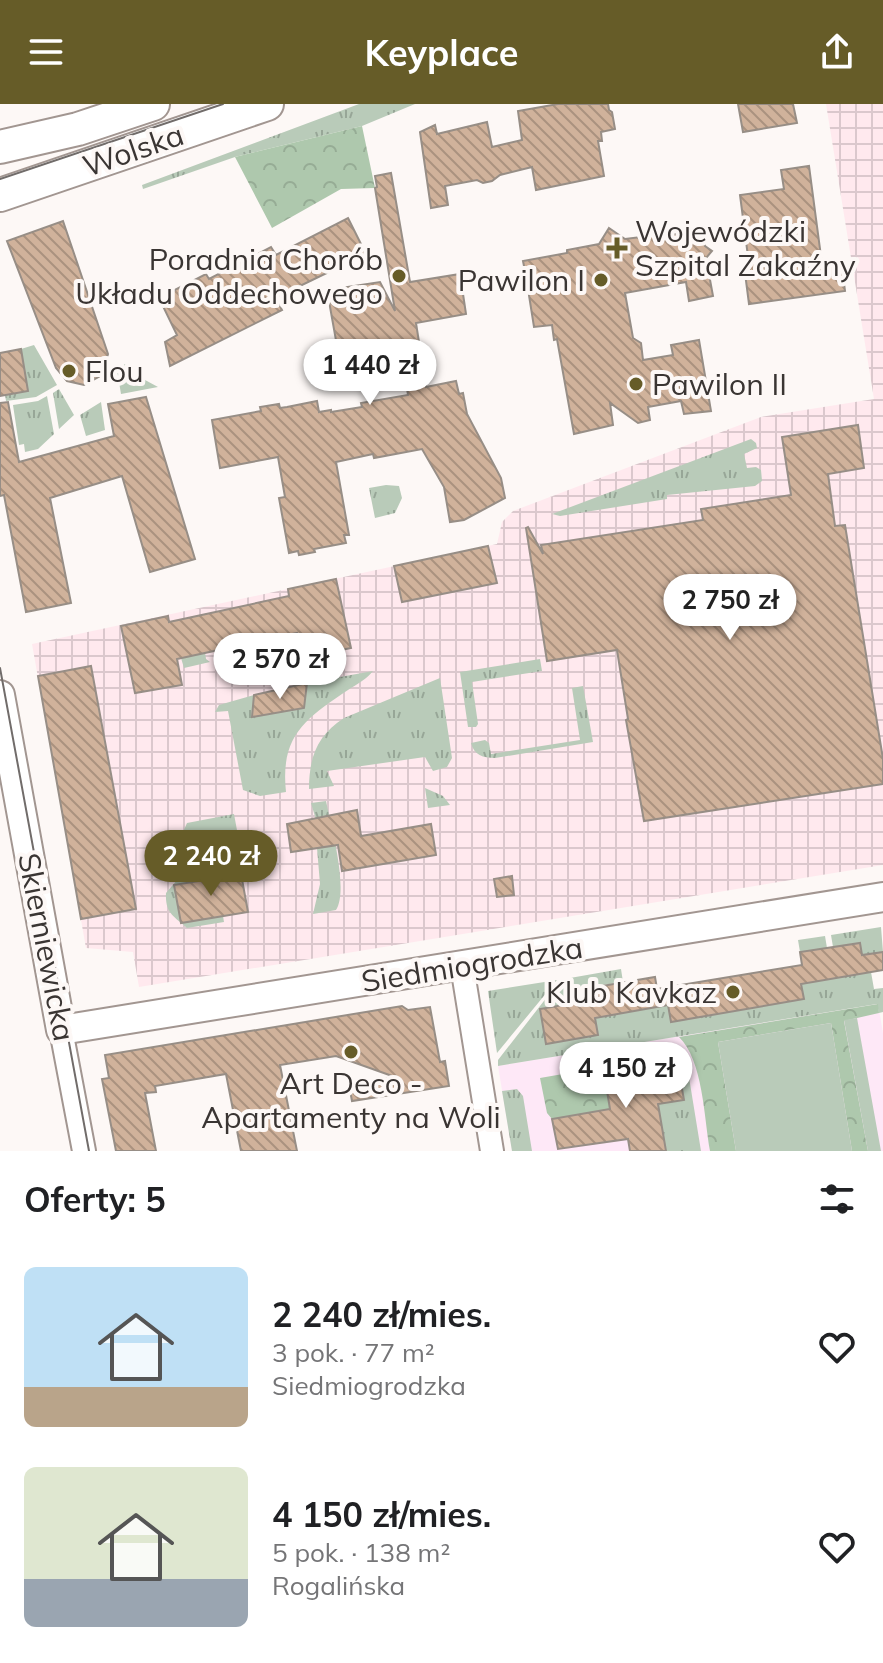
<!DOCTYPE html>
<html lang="pl">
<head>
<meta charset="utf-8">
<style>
  :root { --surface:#fff; --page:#f2f2f2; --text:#202124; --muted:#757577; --accent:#665c28 }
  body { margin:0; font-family:Mulish,sans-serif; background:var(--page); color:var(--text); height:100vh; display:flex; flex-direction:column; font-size:30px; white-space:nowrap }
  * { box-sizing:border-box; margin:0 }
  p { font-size:26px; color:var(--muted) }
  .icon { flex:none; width:44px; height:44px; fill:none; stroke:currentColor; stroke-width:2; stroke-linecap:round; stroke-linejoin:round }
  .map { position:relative; height:1047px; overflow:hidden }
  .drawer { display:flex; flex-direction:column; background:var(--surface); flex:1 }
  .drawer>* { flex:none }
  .price { position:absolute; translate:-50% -68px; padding:0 18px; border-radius:28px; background:#fff; color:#222; font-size:26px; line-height:52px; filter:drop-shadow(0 2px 4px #0008) }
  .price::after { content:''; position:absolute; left:50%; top:48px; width:24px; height:18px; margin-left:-12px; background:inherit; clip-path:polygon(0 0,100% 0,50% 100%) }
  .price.on { background:var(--accent); color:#fff }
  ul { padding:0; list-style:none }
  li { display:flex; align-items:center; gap:24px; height:200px; padding:0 24px }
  li span { display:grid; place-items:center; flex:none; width:224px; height:160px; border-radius:12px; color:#555 }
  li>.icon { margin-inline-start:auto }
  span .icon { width:96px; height:96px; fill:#fffc; stroke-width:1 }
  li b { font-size:34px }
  h2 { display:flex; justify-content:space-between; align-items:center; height:96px; padding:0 24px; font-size:34px }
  header { display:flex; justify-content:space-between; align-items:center; height:104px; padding:0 24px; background:var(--accent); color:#fff; font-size:36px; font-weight:700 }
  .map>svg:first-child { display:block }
  .industrial { fill:url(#industrial-grid) }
  .education { fill:#fee8f7 }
  .grass { fill:url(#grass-tufts) }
  .forest { fill:url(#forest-crowns) }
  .pitch { fill:#b9cbb9 }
  .building { fill:url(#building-back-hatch); stroke:#978e86; stroke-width:2 }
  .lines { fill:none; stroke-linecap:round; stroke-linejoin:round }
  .minor-casing { stroke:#a29691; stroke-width:26 }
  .tertiary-casing { stroke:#a29691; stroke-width:32 }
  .secondary-casing { stroke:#a29691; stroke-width:36 }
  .minor { stroke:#fff; stroke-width:22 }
  .tertiary { stroke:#fff; stroke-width:28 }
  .secondary { stroke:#fff; stroke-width:32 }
  .tram { stroke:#716c6a; stroke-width:2 }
  .poi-dot { fill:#665c28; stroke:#fdf8f6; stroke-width:3 }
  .labels { text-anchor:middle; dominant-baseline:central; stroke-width:8; stroke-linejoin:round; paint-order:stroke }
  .street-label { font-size:30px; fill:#3a3533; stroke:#fdf8f6 }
  .poi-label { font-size:30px; fill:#3a3533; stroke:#fdf8f6; text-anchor:start }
</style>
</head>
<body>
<header><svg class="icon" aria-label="menu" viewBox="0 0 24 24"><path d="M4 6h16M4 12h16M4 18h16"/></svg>Keyplace<svg class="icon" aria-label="share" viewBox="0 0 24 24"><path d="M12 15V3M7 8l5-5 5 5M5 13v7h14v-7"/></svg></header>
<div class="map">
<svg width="883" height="1047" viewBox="0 0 883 1047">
  <defs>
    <pattern id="industrial-grid" width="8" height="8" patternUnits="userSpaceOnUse" patternTransform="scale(2)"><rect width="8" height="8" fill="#ffe9ee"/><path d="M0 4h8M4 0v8" fill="none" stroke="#dbc8cd"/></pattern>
    <pattern id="grass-tufts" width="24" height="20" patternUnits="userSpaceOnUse" patternTransform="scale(2)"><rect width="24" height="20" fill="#b9cbb9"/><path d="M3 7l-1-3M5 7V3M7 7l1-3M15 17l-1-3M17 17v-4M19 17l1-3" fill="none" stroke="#97a697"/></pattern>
    <pattern id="forest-crowns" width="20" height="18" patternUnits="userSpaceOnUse" patternTransform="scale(2)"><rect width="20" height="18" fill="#aec8ad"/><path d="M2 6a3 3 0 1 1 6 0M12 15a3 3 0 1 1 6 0" fill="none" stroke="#96ac95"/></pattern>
    <pattern id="building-back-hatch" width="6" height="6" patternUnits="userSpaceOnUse" patternTransform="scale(2)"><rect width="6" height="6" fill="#d0b29b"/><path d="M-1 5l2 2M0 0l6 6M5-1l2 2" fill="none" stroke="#aa927f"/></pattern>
  </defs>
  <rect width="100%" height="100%" fill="#fdf8f6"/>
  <path class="industrial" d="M826,0H883V761L139,883L133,848L86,844L32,540L497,440L502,418L513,407L761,313L874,295Z"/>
  <path class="education" d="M878,900L883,929V1047H512L498,962Z"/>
  <path class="grass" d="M359,0H415L362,22L235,53L143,85L142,81Z
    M34,241L57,281L36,293L6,297L5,291L28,287L21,245Z
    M125,260L134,270L158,283L121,290L117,266Z
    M59,285L74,311L59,325L53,289Z
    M47,292L54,330L38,345L25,348L24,340L19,341L13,301L38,297Z
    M101,298L105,326L86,332L80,311Z
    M751,335L756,339L757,344L744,350L747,364L756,363L761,366L762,377L755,382L667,391V395L560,412L552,410Z
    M386,381L399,382L402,394L395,409L375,414L369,384Z
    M205,548L206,555L210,558L184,564L181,554Z
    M540,555L542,567L472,578L478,620L476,623H468L460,568Z
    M373,567C367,575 357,580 348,586C305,615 280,632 286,688L260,692L243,686L228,607L215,608L219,601L254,591L252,612L303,604L307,579Z
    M440,574L452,654L447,663L433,667L425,653L327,667L334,682L309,685C309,654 317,631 344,614Z
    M583,582L593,638L495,654C483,654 474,651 471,639L485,636L489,639L491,650L580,636L572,584Z
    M425,684L443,692L450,701L428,704Z
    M326,697C331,721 349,786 336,806L313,810L320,780L317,744L324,743L311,699Z
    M234,710L239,737L236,745L188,756L183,728L187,719Z
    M241,754L244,769L214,774L211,759Z
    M200,761L202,776L174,781L181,819L223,812L224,818L187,824C174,812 165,810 166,789L183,769Z
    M881,823L883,848L861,851L859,839L833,843L831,831Z
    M825,832L827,844L800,848L798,836Z
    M621,865L623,878L596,882L598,895L575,899L570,874Z
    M871,868L874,885L883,884V908L879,909L877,900L498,962V956L561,875L565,874L569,900L595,914L668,901L671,918L803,895L801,880Z
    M557,876L497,949L488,887Z
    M676,950L687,961L701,1047H666L658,1000L684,995Z
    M517,985L523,992L532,1047H512L502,987Z"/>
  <path class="forest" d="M362,22L375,84L341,85L272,124L235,53Z
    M878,900L879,909L844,917L868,1047H852L831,919L718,938L736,1047H710C704,1014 703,956 679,933Z
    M603,963L610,1005L552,1015L547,1009L540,974Z"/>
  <path class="pitch" d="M857,914L881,1047H868L844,916Z
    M831,919L852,1047H736L718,938Z"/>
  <path class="building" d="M558,0H608L609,6L612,8L615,25L601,28L602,37H598L604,72L536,86L532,63L500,71L492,77L483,79L477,76L445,82L448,101L431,104L420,28L435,21L437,30L487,18L492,43L522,36L518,7Z
    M738,0H793L797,19L743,28Z
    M809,62L822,160L841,157L845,187L749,200L745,169L750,168L740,91L784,85L781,66Z
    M391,69L410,178L460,170L466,210L416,219L426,283L456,277L459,290L463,289L467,310L501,374L505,394L464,416L450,418L444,383L422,345L374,354L373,350L336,358L349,431H344L346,439L314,445L315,448L299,451L298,447L289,449L279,394L285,393L278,353L220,364L212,316L261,307L260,303L279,300L280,304L287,303L317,297L319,308L331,306V308L362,303L361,299L408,291L402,251L347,260L344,242H337L327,186L380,178L395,207L375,84L377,83L375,72Z
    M348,114L366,150L273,195H276L282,206L170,262L165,238L177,231L159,194L206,170L209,175L271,143L276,151Z
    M63,117L108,250L102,271L84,281L67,277L56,264L7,137Z
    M609,124L625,135L657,131L658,133L702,126L705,142L712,147L706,154L713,192L689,197L686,178L625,189L633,234L641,239L643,256L673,251L671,241L699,236L711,307L684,310L681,297L648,303L650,316L638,319L610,299L613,321L574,330L557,235L554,236L552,221L534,223L528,185L521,181L526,172L523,157L567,149V146L599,140Z
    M21,245L28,287L0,292V249Z
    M146,293L195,455L150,468L122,372L50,394L71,499L26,508L4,391L0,392V299L8,298L19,358L114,332L108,300Z
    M858,321L864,364L828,370L835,422L845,421L883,655V680L644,717L626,616L628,615L617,546L547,557L526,424L528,423L543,450L541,441L703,416L701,405L791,391L782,333Z
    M488,442L497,479L402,498L394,462Z
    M336,475L351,544L302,554L297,529L177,555L182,581L135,589L121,522L168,512L169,518L289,492L288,485Z
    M91,562L136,805L81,815L38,572Z
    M307,579L304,604L252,613L254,591Z
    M357,706L361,732L431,720L436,751L342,767L338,741L291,748L287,720Z
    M241,770L248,808L181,819L174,781Z
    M512,772L514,791L497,793L494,775Z
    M860,839L862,851L883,848V866L801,880L804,895L671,918L668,901L595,914L598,931L546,940L540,905L598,895L596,883L655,873L657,885L699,878L802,861L800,848Z
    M402,902L408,906L430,903L440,958L445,957L449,982L352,997L349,981L395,973L336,952L280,961L297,1047H241L226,970L155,982L156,988L145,989L156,1047H116L102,975L109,974L105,951Z
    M677,957L684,996L658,1000L666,1047H630L628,1035L558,1045L552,1015L610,1005L604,969Z"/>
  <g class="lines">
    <g class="minor-casing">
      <path id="minor" d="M462,862L492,1047
        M61,926L84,1047"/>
    </g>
    <g class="tertiary-casing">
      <path id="tertiary" d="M0,591L61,926L883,793"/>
    </g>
    <g class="secondary-casing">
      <path id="secondary" d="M0,43L78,25L153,0
        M0,91L267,0"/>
    </g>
    <use href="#minor" class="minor"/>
    <use href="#tertiary" class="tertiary"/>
    <use href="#secondary" class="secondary"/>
    <path class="tram" d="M0,75L223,0
      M0,564L89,1047"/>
  </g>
  <g class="poi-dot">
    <path d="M613 132h8v8h8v8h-8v8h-8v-8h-8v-8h8z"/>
    <circle cx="399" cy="172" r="8"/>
    <circle cx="601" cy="176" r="8"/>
    <circle cx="69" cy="267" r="8"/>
    <circle cx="636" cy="280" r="8"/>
    <circle cx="733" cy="888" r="8"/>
    <circle cx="351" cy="948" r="8"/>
  </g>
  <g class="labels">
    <g class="street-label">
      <text transform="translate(133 46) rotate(-19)">Wolska</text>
      <text transform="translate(47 843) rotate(79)">Skierniewicka</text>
      <text transform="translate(472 860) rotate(-9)">Siedmiogrodzka</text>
    </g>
    <g class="poi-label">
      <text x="635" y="127">Wojewódzki<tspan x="635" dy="34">Szpital Zakaźny</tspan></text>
      <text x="383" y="155" text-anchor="end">Poradnia Chorób<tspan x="383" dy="34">Układu Oddechowego</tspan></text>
      <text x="585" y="176" text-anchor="end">Pawilon I</text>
      <text x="85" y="267">Flou</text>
      <text x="652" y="280">Pawilon II</text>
      <text x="717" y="888" text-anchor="end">Klub Kavkaz</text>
      <text x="351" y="979" text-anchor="middle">Art Deco -<tspan x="351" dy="34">Apartamenty na Woli</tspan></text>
    </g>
  </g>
</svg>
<b class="price" style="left:370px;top:303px">1 440 zł</b>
<b class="price" style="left:730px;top:538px">2 750 zł</b>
<b class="price" style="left:280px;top:597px">2 570 zł</b>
<b class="price on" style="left:211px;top:794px">2 240 zł</b>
<b class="price" style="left:626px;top:1006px">4 150 zł</b>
</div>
<section class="drawer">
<h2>Oferty: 5<svg class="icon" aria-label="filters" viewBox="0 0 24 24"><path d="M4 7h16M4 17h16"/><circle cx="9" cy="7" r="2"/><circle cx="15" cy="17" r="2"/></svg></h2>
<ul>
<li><span style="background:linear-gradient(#bfe0f5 75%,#b9a48a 0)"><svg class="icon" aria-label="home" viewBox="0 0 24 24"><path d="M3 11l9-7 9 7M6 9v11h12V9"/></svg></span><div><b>2 240 zł/mies.</b><p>3 pok. · 77 m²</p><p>Siedmiogrodzka</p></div><svg class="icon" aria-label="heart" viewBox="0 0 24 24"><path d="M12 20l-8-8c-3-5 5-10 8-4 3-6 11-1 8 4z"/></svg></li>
<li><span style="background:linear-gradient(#dfe7d0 70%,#9aa5b1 0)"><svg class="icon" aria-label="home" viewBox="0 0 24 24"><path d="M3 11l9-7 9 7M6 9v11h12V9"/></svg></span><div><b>4 150 zł/mies.</b><p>5 pok. · 138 m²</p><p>Rogalińska</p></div><svg class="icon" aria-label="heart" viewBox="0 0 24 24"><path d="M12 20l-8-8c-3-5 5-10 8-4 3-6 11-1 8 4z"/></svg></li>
</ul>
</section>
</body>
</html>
